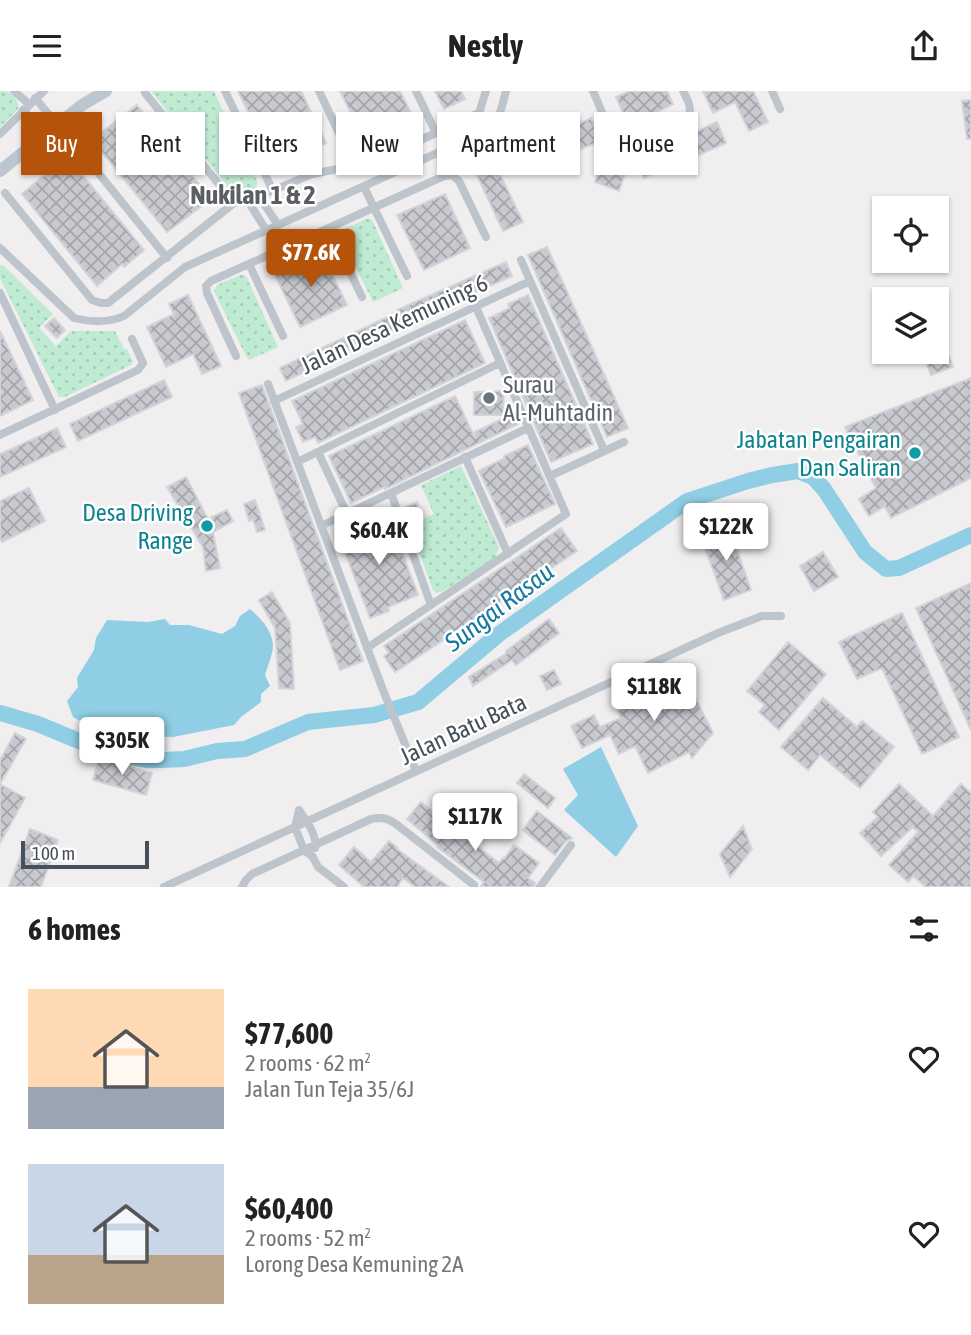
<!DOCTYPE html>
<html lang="en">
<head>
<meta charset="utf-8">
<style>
  :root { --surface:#fff; --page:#f6f6f6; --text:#222; --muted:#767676; --accent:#b45309 }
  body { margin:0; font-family:"Asap Condensed",sans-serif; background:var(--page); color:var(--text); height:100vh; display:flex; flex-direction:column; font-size:26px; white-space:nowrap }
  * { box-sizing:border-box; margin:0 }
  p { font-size:23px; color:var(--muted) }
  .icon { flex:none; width:38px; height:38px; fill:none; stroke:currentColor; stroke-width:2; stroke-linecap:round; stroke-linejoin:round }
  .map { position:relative; height:796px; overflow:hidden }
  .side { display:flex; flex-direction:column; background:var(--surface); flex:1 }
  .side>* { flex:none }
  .guide { position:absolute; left:21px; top:21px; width:929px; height:63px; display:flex; gap:14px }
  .controls { position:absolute; left:872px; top:105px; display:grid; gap:14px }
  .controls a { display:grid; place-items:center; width:77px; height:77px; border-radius:0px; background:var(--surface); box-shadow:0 2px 5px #0004; font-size:35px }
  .scale { position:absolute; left:21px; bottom:18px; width:128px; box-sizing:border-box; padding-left:7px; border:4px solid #47505a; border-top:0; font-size:19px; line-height:24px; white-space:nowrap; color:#47505a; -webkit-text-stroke:5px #fff; paint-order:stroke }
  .price { position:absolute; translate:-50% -60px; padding:0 16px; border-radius:7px; background:#fff; color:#222; font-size:23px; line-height:46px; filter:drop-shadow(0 2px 4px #0008) }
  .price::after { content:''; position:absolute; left:50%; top:42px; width:21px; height:16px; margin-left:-10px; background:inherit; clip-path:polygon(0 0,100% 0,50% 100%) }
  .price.on { background:var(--accent); color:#fff }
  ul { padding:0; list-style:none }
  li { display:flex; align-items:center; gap:21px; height:175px; padding:0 28px }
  li span { display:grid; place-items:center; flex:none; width:196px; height:140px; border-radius:0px; color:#555 }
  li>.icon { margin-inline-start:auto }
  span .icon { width:84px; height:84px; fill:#fffc; stroke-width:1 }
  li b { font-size:30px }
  h2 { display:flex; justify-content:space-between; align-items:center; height:84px; padding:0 28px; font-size:30px }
  .tag { padding:0 24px; border-radius:0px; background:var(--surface); box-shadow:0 2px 5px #0004; font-size:24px; line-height:63px }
  .tag.on { background:var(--accent); color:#fff }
  header { display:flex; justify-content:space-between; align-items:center; height:91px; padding:0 28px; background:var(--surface); font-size:32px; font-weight:700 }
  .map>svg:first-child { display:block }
  .park { fill:url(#park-dots) }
  .water { fill:#8fcee5 }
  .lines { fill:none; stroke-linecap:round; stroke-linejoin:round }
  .river { stroke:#8fcee5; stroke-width:16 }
  .building { fill:url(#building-cross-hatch); stroke:#d2d4d9; stroke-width:2 }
  .street { stroke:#bdc4cc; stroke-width:8 }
  .secondary { stroke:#bdc5d1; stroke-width:12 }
  .worship-dot { fill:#6b7280; stroke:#fff; stroke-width:2.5 }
  .culture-dot { fill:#0f9aa8; stroke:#fff; stroke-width:2.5 }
  .labels { text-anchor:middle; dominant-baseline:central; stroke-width:5; stroke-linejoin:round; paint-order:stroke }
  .street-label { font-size:24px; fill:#47505a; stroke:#fff }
  .worship-label { font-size:24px; fill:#5b616d; stroke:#fff; text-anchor:start }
  .culture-label { font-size:24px; fill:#0d838f; stroke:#fff; text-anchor:end }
  .neighbourhood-label { font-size:26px; font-weight:bold; fill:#5b5e62; stroke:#fff }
  .water-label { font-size:26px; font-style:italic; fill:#16799e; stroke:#fff }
</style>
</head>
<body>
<header><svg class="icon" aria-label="menu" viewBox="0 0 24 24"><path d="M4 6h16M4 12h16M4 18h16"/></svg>Nestly<svg class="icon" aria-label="share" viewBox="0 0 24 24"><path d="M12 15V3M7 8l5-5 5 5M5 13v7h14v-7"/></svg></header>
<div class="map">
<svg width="971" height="796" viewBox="0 0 971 796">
  <defs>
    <pattern id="park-dots" width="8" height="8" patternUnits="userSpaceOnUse" patternTransform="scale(1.75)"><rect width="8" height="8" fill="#bfebd3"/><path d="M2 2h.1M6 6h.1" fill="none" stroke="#a6cbb7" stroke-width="1.8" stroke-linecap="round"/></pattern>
    <pattern id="building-cross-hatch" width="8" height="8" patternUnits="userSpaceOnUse" patternTransform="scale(1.75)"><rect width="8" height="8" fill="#c8cad0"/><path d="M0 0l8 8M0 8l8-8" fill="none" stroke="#a4a6ac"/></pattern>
  </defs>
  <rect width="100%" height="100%" fill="#f0eeee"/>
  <path class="park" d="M0,0H7C13,5 20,9 18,18L0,36Z
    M151,0H214L257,90V95C250,102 241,106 233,102Z
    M366,128H370L373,131L403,197L373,211L340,144L343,139Z
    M0,174H3L53,223L39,237L56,255L71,240H115L124,258H127L133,271L131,274L65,306H59L0,187Z
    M240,184H244L247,187L278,256L249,269L241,255L214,200L217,194Z
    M461,375L499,456L495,468L441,501L436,502L433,499L409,434L434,423L421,394Z"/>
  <path class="water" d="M250,518C262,528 277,545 272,562C270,570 267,577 265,584L270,595L261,603V611L241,626L234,634L173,646L129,645L86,633L73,626L67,610L78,596L77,587L94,559L96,547L107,529L148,531L165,528L170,534H189L222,543L235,535L240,525Z
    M601,656L638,735L616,766L564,719L578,704L563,678Z"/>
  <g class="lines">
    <path class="river" d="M0,622L38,633L103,660L146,669H163L184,668L217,660L245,658L308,631L374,624L418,611L499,543L687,410L748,390L772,384L798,380L813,386L824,398L865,461L886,478L899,477L971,444"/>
  </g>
  <path class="building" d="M238,0H301L326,52L275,76Z
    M340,0H400L415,30L367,55Z
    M435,0H461L465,8L444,18Z
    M630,0H667L673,13L629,35L616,6Z
    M703,0H753L768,31L749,40L735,11L713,22Z
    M971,9V48H967L962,10Z
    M137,14L211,108L167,141L92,49Z
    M591,27L601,50L581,58L571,36Z
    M717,31L726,52L672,76L671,74L644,87L635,68Z
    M485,61L494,81L498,79L523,131L503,140L474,78L473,79L468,69Z
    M606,63L629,71L619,100L595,91Z
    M67,65L144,159L124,176L122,173L97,195L22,103Z
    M445,103L470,157L424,179L397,124Z
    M547,156L628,337L607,346L528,164Z
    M321,160L347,214L300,236L275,184L302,171L301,169Z
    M506,171L512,185L398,236L286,290L280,277L398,221L397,219Z
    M188,204L221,275L202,283L193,263L166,276L147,236L174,223L169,213Z
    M528,204L593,353L551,371L489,227L510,217L508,213Z
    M54,227L65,239L57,247L45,235Z
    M465,229L485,272L318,352L315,346L303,351L296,336L303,333L292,310Z
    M936,232L953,276L931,284L922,261H936Z
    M0,240L33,309L0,325Z
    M971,287V387L891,427L885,415L869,425L859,408L876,397L845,336Z
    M164,289L172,306L78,350L70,333Z
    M262,294L363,570L340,579L239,302Z
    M503,300L504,324H474V301Z
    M455,305L475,347V341L513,323L518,333L385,398L384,396L351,412L329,365Z
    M57,337L66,356L0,386V363Z
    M528,354L555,413L506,436L479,380L505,367L504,365Z
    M186,386L208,428L227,419L233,430L213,441L220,477L206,480L203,456L167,396Z
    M29,397L45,430L2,451L0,446V410Z
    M255,409L265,439L257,441L253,428L249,430L244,413Z
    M417,411L422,424L411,428L406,416Z
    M388,424L418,504L388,516L389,520L370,527L340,448L365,439L363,433Z
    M729,436L751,499L724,509L701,446Z
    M561,437L577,460L395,581L384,565L389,562L384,555Z
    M823,461L838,486L814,500L800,475Z
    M971,492V639L916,517Z
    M272,501L290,532L294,598L279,597L275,537L259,509Z
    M902,522L959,646L922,663L882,577L857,588L839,551Z
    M549,528L559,542L516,574L512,569L473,595L469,586L507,562L506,560Z
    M788,551L826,583L779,639L759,621L765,614L747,600Z
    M681,578L713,642L692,667L689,661L648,682L635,655L619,663L610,644L582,657L571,635L594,624L600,636L621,627L618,620L624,617L619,608Z
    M554,579L561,593L547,599L540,585Z
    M823,607L857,636L862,630L894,656L860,697L820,664L808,679L781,656Z
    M15,642L26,648L0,693L25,707L0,752V669Z
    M99,667L152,682L146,704L93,689Z
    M524,683L555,707L548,717L517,692Z
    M899,693L933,725L961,693L971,702V796H926L913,785L908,791L889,774L918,741L913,736L881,765L860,742L878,726L873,721Z
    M421,711L499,772L503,767L504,768L514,754L539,772L528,787L535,792L534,796H481L484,791L437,756L438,754L407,728Z
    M537,720L572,747L566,750L555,764L523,739Z
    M743,735L752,758L730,786L720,763Z
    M30,738L58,749L41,796H9Z
    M389,750L398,757L397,758L449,796H415L403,787L397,796H364L339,774L354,756L371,771Z"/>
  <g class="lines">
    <path class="street" d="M14,0L29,13
      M225,0L272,98
      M319,0L354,74
      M416,0L436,42
      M593,0C598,11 610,43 618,49C623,52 628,53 633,52C641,50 684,31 688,26C693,17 687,8 683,0
      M772,0L780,18
      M145,2L234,112
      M35,7L57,33
      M23,19L45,43
      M0,43L44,0
      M71,48L167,167
      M364,96L407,185
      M5,102L92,209L101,212H108L234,112L248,110L312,83L373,71L479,22L486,0
      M259,105L278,134
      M248,110L266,139
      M329,137L362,206
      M0,157L74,227C89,231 109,232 124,225L185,176L488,39C500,32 502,13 506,0
      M521,169L604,359
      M249,173L283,245
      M0,202L55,319
      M236,265L207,202L206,195L211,190L444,85L452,84L459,90L486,146
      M268,293L383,599L416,680
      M274,310L530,190
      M0,344L138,279L143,272L132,248
      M318,361L347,423
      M465,366L508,463
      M297,371L500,272
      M550,385L624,351
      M391,402L431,514
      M321,435L528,337
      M367,557L566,423L476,216
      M299,719L295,736L304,759L313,766L318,776L344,796
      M299,719C307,730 317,744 315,757
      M164,796L718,542L762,525H781
      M242,796L246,789L252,783L371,728C382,726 387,727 396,733L474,794
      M540,796L571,754"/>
    <path class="secondary" d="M0,80L82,14L106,0"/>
  </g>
  <circle class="worship-dot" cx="489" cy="307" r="7"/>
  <g class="culture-dot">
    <circle cx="915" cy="362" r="7"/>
    <circle cx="207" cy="435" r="7"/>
  </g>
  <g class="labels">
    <g class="street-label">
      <text transform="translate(394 233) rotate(-25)">Jalan Desa Kemuning 6</text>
      <text transform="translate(463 638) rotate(-25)">Jalan Batu Bata</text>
    </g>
    <g class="worship-label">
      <text x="503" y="293">Surau<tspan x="503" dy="28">Al-Muhtadin</tspan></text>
    </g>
    <g class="culture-label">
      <text x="901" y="348">Jabatan Pengairan<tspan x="901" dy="28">Dan Saliran</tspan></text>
      <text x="193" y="421">Desa Driving<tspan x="193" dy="28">Range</tspan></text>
    </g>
    <g class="neighbourhood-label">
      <text x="253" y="104">Nukilan 1 &amp; 2</text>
    </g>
    <g class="water-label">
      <text transform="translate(499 516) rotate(-37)">Sungai Rasau</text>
    </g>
  </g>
</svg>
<div class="controls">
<a><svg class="icon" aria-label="locate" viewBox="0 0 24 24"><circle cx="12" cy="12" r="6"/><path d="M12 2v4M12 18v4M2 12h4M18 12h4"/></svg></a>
<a><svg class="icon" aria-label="layers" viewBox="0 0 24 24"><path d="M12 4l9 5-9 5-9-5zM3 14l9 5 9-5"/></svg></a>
</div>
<div class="scale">100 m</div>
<b class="price on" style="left:311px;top:198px">$77.6K</b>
<b class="price" style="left:726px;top:472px">$122K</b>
<b class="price" style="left:379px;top:476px">$60.4K</b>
<b class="price" style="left:654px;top:632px">$118K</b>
<b class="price" style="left:122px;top:686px">$305K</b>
<b class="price" style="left:475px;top:762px">$117K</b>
<div class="guide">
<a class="tag on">Buy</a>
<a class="tag">Rent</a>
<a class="tag">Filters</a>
<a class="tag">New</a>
<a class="tag">Apartment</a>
<a class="tag">House</a>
</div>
</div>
<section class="side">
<h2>6 homes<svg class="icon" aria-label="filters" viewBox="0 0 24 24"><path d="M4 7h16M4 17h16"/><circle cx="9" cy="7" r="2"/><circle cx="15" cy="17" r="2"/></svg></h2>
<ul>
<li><span style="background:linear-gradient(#ffd9b3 70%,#9aa5b1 0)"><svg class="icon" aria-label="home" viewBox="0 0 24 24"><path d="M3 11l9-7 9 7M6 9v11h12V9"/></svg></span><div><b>$77,600</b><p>2 rooms · 62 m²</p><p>Jalan Tun Teja 35/6J</p></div><svg class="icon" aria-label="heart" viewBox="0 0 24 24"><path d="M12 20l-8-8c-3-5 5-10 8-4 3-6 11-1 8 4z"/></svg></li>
<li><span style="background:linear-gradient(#c9d6e8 65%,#b9a48a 0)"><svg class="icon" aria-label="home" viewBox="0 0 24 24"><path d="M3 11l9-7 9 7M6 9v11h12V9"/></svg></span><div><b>$60,400</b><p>2 rooms · 52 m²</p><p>Lorong Desa Kemuning 2A</p></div><svg class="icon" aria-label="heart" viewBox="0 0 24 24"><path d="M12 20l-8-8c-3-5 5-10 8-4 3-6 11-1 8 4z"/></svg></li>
</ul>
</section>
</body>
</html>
